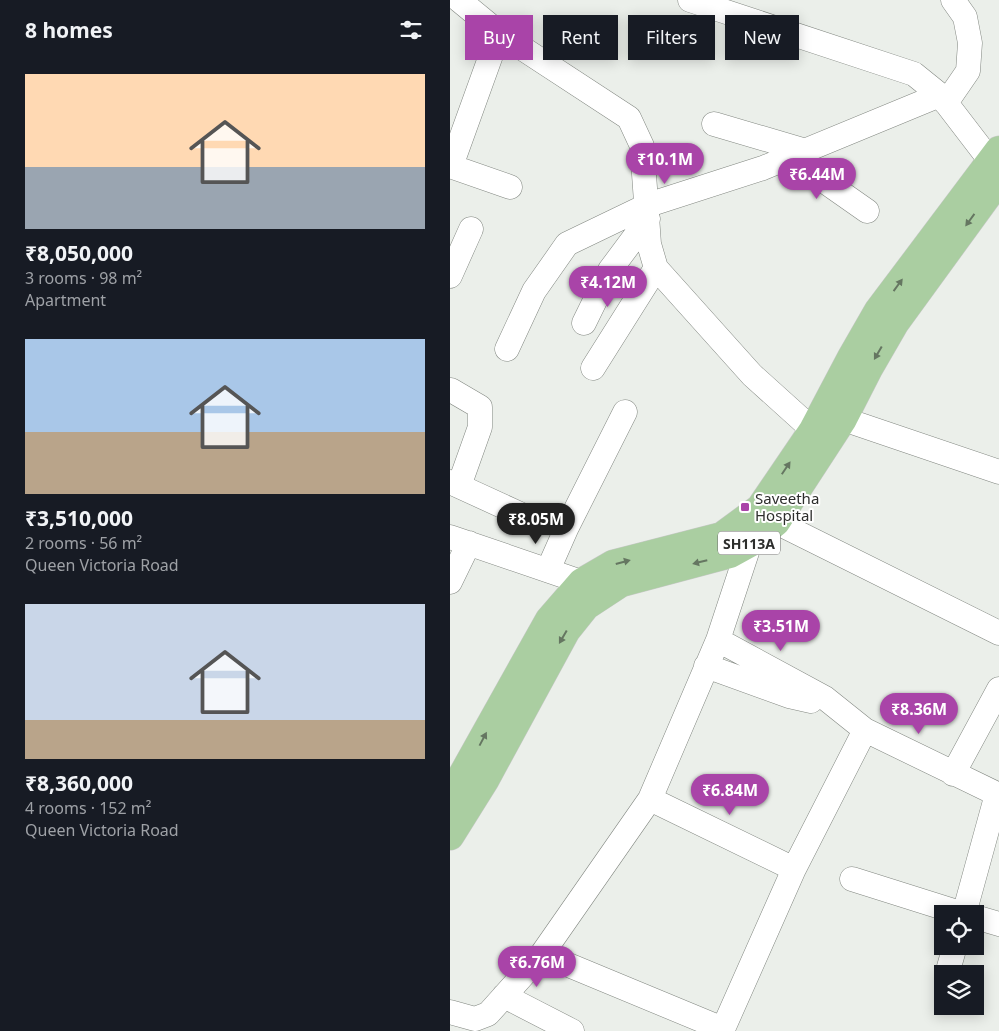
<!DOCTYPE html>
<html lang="en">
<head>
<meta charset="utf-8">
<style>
  :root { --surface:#171b24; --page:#242831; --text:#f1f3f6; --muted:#9ea1a6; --accent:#a944a8 }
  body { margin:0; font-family:"Noto Sans",sans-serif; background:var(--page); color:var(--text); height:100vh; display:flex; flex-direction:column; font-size:19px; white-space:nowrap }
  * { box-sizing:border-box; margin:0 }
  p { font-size:16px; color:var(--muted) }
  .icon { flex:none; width:28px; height:28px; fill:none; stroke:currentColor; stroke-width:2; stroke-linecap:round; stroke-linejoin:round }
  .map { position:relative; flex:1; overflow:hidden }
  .side { display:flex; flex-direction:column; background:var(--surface); width:450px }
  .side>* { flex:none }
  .guide { position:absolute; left:15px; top:15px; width:459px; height:45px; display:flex; gap:10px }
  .fabs { position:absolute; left:484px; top:905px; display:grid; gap:10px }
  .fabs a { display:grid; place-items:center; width:50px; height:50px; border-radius:0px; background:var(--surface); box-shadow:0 2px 12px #0003; font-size:25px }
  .price { position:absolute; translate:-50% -42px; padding:0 11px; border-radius:18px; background:var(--accent); color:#fff; font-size:16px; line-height:32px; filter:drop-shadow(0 1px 2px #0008) }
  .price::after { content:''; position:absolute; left:50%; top:30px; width:15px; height:11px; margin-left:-8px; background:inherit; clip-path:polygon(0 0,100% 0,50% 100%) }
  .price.on { background:#222; color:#fff }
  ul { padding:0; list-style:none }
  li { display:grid; align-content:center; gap:10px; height:265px; padding:0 25px }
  li span { display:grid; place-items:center; height:155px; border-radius:0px; color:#555 }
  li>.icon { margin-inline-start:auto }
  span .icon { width:90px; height:90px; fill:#fffc; stroke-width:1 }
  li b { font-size:21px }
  h2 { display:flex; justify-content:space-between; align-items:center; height:60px; padding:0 25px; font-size:21px }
  .pill { padding:0 18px; border-radius:0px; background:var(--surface); box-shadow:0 2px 12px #0003; font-size:18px; line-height:45px }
  .pill.on { background:var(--accent); color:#fff }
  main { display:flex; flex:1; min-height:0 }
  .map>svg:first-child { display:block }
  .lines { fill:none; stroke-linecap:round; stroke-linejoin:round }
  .minor-casing { stroke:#828781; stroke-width:25 }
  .major-casing { stroke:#c8c9c8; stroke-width:29 }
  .minor { stroke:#fff; stroke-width:24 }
  .major { stroke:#aacea1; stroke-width:28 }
  .oneway { fill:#657661 }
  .poi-dot { fill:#a944a8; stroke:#fff; stroke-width:2 }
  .labels { text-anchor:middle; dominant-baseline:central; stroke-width:4; stroke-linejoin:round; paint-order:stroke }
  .shield { fill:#fff; stroke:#6c6d6b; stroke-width:1 }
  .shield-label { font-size:14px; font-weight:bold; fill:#2d2e2c }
  .poi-label { font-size:15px; fill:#2d2e2c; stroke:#fff; text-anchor:start }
</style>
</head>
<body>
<main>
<section class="side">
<h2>8 homes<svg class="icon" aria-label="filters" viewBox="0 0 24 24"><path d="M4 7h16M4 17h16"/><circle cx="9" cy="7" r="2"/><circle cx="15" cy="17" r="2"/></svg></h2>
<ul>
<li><span style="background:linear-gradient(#ffd9b3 60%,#9aa5b1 0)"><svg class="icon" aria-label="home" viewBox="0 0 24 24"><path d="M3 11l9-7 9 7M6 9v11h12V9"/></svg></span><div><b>₹8,050,000</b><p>3 rooms · 98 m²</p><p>Apartment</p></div></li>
<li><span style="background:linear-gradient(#a9c7e8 60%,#b9a48a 0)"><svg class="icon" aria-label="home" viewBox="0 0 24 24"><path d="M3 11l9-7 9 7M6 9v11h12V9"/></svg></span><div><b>₹3,510,000</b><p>2 rooms · 56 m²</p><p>Queen Victoria Road</p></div></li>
<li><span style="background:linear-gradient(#c9d6e8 75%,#b9a48a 0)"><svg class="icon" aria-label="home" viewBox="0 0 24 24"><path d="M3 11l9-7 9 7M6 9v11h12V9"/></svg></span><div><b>₹8,360,000</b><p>4 rooms · 152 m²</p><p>Queen Victoria Road</p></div></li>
</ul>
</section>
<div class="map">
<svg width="549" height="1031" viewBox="0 0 549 1031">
  <rect width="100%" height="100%" fill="#ebefea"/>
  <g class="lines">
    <g class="minor-casing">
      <path id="minor" d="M9,0L49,33L179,118L192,146L199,244L206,268L302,375L363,430
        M240,0L464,74L490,95L549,172
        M496,103L518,71L520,43L515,17L503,0
        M264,124L356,151
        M340,157L417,211
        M0,166L60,187
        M1,166L49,33
        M0,276L21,229
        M134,323L160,270L198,219
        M57,349L84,291L117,244L198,205L313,168L490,95
        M143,368L206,268
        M1,390L30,407V427L9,486
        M393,419L549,472
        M0,482L72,515
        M326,522L549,633
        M0,537L149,588
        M98,570L117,527L175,412
        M0,582L19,543
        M268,640L375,698L415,730L549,795
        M256,666L339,696L361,701
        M503,774L549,689
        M200,799L344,869
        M402,879L513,914
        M514,914L547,794
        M525,917L549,924
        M92,954L273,1029L344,869L415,730
        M497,974L505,946
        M54,996L122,1031
        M0,1012L25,1019L38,1014L92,954L200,799L268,640L300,543L297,532"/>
    </g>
    <g class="major-casing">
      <path id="major" d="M0,797L99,620L132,582L163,564L272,536L310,508L363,430L401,358L428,311L549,150
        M0,836L35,780L116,631L136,606L171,583L280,554L300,543L326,522L393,419L419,368L445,323L549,180"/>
    </g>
    <use href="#minor" class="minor"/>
    <use href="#major" class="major"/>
  </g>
  <defs><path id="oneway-solid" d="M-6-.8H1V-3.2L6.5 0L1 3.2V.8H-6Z" transform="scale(1.25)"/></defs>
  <g class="oneway">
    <use href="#oneway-solid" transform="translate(520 220) rotate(126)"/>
    <use href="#oneway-solid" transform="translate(448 285) rotate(-54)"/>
    <use href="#oneway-solid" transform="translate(428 353) rotate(120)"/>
    <use href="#oneway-solid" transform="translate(336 468) rotate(-56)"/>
    <use href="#oneway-solid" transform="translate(173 562) rotate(-15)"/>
    <use href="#oneway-solid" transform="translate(250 562) rotate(166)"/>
    <use href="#oneway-solid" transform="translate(113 637) rotate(120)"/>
    <use href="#oneway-solid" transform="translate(33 739) rotate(-62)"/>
  </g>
  <rect class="poi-dot" x="290" y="502" width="10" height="10" rx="2.5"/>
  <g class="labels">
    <rect class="shield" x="268" y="531.5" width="62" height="23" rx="4"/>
    <g class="shield-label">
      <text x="299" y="543">SH113A</text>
    </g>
    <g class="poi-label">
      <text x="305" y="498">Saveetha<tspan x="305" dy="17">Hospital</tspan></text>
    </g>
  </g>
</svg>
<div class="fabs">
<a><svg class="icon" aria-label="locate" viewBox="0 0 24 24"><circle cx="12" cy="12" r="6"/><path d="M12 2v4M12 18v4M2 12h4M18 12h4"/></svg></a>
<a><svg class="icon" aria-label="layers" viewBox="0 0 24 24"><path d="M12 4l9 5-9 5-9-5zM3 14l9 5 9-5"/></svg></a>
</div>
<b class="price" style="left:215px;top:185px">₹10.1M</b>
<b class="price" style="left:367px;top:200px">₹6.44M</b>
<b class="price" style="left:158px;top:308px">₹4.12M</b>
<b class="price on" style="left:86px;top:545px">₹8.05M</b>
<b class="price" style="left:331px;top:652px">₹3.51M</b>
<b class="price" style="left:469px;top:735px">₹8.36M</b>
<b class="price" style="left:280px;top:816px">₹6.84M</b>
<b class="price" style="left:87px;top:988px">₹6.76M</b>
<div class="guide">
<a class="pill on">Buy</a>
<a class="pill">Rent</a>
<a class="pill">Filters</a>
<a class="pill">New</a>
</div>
</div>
</main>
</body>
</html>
